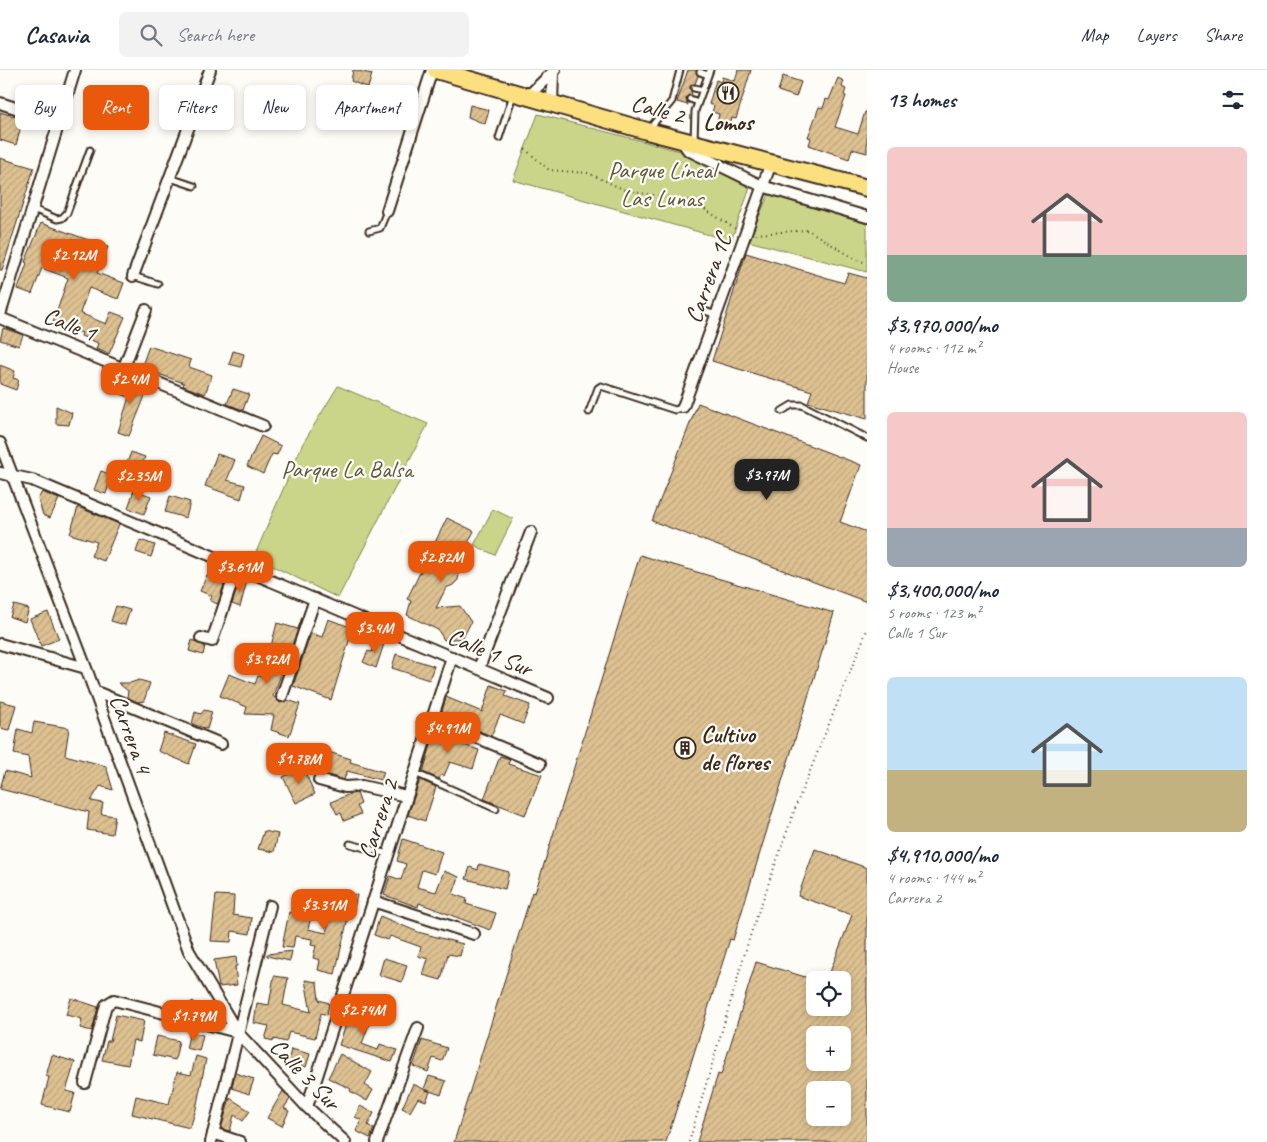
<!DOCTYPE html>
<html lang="en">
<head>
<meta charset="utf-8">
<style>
  :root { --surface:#fff; --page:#f2f2f3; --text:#1f2937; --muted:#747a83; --line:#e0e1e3; --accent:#ea580c }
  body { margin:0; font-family:Caveat,sans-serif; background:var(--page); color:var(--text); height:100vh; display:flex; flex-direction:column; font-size:19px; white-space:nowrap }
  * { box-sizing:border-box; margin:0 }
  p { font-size:16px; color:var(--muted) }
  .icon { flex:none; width:28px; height:28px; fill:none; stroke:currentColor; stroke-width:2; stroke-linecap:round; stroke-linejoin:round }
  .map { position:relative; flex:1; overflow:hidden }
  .drawer { display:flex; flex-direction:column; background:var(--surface); width:400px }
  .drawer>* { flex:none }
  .hud { position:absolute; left:15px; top:15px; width:475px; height:45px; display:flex; gap:10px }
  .tools { position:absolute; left:806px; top:901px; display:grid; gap:10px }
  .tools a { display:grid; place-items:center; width:45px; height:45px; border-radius:8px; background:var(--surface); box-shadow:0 2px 8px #0003; font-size:25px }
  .price { position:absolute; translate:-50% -42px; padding:0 11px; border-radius:10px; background:var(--accent); color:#fff; font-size:16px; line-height:32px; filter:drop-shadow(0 1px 2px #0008) }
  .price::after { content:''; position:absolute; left:50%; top:30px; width:15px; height:11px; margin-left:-8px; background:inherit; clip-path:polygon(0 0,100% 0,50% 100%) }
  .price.on { background:#222; color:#fff }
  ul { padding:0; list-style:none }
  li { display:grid; align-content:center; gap:10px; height:265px; padding:0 20px }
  li span { display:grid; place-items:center; height:155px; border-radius:8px; color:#555 }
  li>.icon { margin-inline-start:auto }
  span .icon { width:90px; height:90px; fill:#fffc; stroke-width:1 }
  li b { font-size:21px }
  h2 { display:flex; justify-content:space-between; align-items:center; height:60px; padding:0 20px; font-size:21px }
  .tag { padding:0 18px; border-radius:8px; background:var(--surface); box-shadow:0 2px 8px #0003; font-size:18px; line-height:45px }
  .tag.on { background:var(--accent); color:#fff }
  header { display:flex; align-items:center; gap:30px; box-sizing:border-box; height:70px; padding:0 25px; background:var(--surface); border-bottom:1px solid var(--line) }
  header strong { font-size:24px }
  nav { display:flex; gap:28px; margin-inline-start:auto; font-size:18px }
  .search { width:350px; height:45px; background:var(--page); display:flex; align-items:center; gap:12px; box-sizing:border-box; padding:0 18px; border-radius:8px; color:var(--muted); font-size:19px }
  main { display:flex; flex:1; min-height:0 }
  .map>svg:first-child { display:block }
  .park { fill:#cad589; stroke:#828054 }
  .building { fill:url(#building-hatch); stroke:#3b2a1e; fill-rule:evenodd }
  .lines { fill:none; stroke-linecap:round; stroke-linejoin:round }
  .lane-casing { stroke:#3b2a1e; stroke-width:9 }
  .street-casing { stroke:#3b2a1e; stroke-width:14 }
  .primary-casing { stroke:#3b2a1e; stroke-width:20 }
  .path { stroke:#3b2a1e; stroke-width:2; stroke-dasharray:1 4; stroke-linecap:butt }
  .lane { stroke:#fdfcf7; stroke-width:5 }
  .street { stroke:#fdfcf7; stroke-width:10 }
  .primary { stroke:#fce080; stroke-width:16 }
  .labels { text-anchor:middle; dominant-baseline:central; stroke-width:4.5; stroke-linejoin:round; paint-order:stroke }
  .street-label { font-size:24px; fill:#3b2a1e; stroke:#fdfcf7 }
  .poi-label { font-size:24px; font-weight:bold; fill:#3b2a1e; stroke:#fdfcf7 }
  .park-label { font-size:24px; fill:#5f5539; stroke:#fdfcf7 }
</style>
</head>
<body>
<header>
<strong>Casavia</strong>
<div class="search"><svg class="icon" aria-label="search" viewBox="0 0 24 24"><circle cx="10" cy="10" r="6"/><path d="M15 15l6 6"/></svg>Search here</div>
<nav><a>Map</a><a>Layers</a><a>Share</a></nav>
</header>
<main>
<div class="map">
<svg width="867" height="1072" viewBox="0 0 867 1072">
  <defs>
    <pattern id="building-hatch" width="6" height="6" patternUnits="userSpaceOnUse" patternTransform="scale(1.25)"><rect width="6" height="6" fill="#ddc191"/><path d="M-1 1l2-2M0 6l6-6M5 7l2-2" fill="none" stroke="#bfa67d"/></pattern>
  </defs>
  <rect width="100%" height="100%" fill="#fdfcf7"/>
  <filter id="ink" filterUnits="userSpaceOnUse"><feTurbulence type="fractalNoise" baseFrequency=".02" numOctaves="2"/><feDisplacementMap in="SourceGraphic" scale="10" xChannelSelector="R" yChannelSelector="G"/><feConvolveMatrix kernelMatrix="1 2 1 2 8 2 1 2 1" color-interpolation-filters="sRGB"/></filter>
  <g filter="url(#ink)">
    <path class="park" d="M538,44L680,81L750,118L731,171L513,110Z
      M769,124L867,154V202L748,171Z
      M338,316L428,354L338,528L254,487L302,375Z
      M493,439L513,449L495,485L474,475Z"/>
    <path class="building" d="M353,0L372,4L368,18L351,11Z
      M688,0H696L698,6L695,14L690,17L692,25L686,28L688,35L677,32Z
      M738,0H751L736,49L732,48L730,57L717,53L719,44L712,42L714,36L709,34L716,10L721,12L722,7L735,11Z
      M783,6L801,12L796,27L778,21Z
      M838,8L844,11L842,17L846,19L844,25L846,26L835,57L858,64L865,42H867V83L852,79L849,89L809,75L811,68L808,67L819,37L823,38L826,29L829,30Z
      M34,21L53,26L49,38L31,33Z
      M470,35L489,40L485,54L468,47Z
      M0,42L23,49L16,75L0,70Z
      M0,88L34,98L2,200H0Z
      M41,153L108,177L97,203L124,213L118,229L89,218L80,243L106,254L111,242L125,247L109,284L96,279L98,273L81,266L82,263L53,253L68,208L42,198L32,224L18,219L27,193L25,192Z
      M746,183L844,213L848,203L867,208V349L808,332L812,321L712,291Z
      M3,258L23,265L19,276L0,270Z
      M149,276L191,290L189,297L212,305L205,324L183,316L184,313L141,298Z
      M233,281L244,284L241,297L229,294Z
      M0,295L15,301L13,308L19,310L16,320L0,314Z
      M117,310L147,321L129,366L118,362L129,327L113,321Z
      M233,319L249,324L243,340L227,334Z
      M698,333L861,395L840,452L867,462V532L652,451Z
      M56,336L72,343L69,355L56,354Z
      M261,366L281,376L277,385L272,384L263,404L247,396Z
      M131,382L145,387L141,398L127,393Z
      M217,384L235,390L227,410L245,415L241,429L205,416Z
      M101,401L112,405L106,424L94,420Z
      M134,420L151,426L144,444L128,438Z
      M42,422L59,429L50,448L43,445L38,429Z
      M170,426L190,432L186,448L165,442Z
      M78,437L119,454L104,491L91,486L97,472L70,464Z
      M447,448L474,461L456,497L459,504L458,510L453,515L446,518L436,538L460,536L471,552L463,568L444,570L438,560L407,545L411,531L407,529Z
      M140,470L155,475L151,487L136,482Z
      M640,485L834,543L733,870L730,869L666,1072H454L532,822L535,823Z
      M207,505L225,511L218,534L210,531L212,526L200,521Z
      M240,509L247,511L240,537L232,534Z
      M14,535L29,539L25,552L10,547Z
      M116,536L130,540L125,555L111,551Z
      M48,542L59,569L41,576L30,549Z
      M328,549L353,558L331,630L293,616L311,563L322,567Z
      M277,553L298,559L273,626L280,633L287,630L300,634L289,666L271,660L274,645L245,644L247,637L220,626L229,604L255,614L258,606L263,607Z
      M378,568L385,571L376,598L363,592L368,581L372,582Z
      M192,570L205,576L203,585L189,581Z
      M396,584L434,596L429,610L392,598Z
      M139,610L150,613L144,631L137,632L127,627L128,621L118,613H130Z
      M491,615L507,621L505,626L530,635L523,654L500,645L491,666L441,645L446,627L482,642Z
      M0,631L16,635L9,660L0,658Z
      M204,640L212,642L207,659L192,654L195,642L201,644Z
      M34,652L69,658L65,685L106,696L113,720L100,716L91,731L103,733L101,744L115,746L112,764L87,760L89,742L0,719L5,701L31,708L28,687L14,684L18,659L32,663Z
      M436,658L466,670L464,675L479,680L473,699L450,692L444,706L441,705L439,709L423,702Z
      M164,663L196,674L189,694L158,681Z
      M303,675L319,679L351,689L350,692L384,702L381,710L347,701L344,710L304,697L312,693L299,690Z
      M500,686L510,689L508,694L542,705L525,745L484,729Z
      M303,698L315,724L296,733L283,707Z
      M420,710L436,717L425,751L408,745Z
      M357,723L361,734L357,736L361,744L344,751L341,743L337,744L331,732L350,724Z
      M264,761L278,764L274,782L258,779Z
      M403,769L442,782L435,804L422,800L417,817L436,822L444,801L459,807L453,824L467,829L466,834L496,843L490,860L419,833L418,837L384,825L390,806L401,810L406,794L397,791Z
      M815,779L867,798V1072H697L718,1004L721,1005L756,892L815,910V938H842V907L830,902L852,845L798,826ZM815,965H842V992H815ZM815,1020H842V1048H815Z
      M479,794L509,802L505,819L466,809L470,797L478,800Z
      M336,820L357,825L352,848H348L335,904L318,900L320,890L313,888L316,876L311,875L312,869L295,866L293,878L282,877L289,842L311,847L308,859L326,863Z
      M216,825L234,826L233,845L252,848L250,864L232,861L231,872L211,871Z
      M380,846L418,862L463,874L460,886L448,884L441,910L423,905L428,889L418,886L421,877L390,866L388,870L374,865Z
      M292,881L290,891L267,886V884Z
      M236,887L237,896H235L237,915L219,917L214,890Z
      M384,888L407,895L402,912L379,905Z
      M274,906L288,908L283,935L311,942L305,910L317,912L319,930L329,933L327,945L321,943L315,968L289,962L286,972L274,969V971L265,969L269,956L254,953L257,933L269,935Z
      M71,928L98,937L92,961L80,958L82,949L66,945Z
      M191,932L215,939L213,949L188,942Z
      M352,937L373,943L362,974L378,980L380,974L397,980L392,992L339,975Z
      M116,945L144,951L140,972L133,970L128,995L102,990L107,971H110Z
      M190,962L203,965L199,981L186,978Z
      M157,966L179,971L175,990L153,985Z
      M422,970L447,978L442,991L433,988L428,1002L413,996Z
      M291,979L310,984L306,997L288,993Z
      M340,984L372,1002L365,1015L373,1020L367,1031L350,1021L351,1019L328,1008Z
      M52,985L75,992L66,1021L75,1023L70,1042L42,1035L49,1007L46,1006Z
      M196,986L206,989L196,1039L190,1058L132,1044L136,1026L169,1034L177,1002L191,1005Z
      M235,1003L254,1009L249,1024L232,1018Z
      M429,1006L446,1011L441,1025L424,1019Z
      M413,1014L430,1022L426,1031L418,1028L410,1042L402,1038Z
      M283,1021L290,1029L284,1038L289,1041L282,1056L267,1048Z
      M230,1028L250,1041L243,1051L234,1045L230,1061L221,1059Z
      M360,1036L374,1043L368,1055L374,1059L370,1068L356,1061L361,1050L355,1047Z"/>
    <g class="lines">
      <g class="lane-casing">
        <path id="lane" d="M700,2L708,5
          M694,18L703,20
          M690,29L698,32
          M650,58L672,31L680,0
          M499,68L513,25
          M694,70L695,41L710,0
          M170,108L194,116
          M33,139L57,149L62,148L67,143L90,80
          M369,161L380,158L387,141
          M133,206L158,214
          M705,241L716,245
          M782,341L792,335H802L867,368
          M589,342L598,318L601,316L675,340L683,337
          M415,703L496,739
          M350,774L388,784"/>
      </g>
      <g class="street-casing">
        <path id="street" d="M527,27L555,0
          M0,33L59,52
          M552,33L553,4
          M681,70L688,80L762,116L867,147
          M387,141L432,0
          M133,206L210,0
          M0,245L75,0
          M0,248L263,356
          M124,297L146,240
          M683,337L771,93
          M0,373L86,598L189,881L237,962L307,1037L345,1072
          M0,403L32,410L548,628
          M201,568L212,571L238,495
          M0,574L86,598
          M479,598L531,462
          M94,621L221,674
          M282,626L315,529
          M431,648L540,694
          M319,710L345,717L362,716L406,726
          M373,831L474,864
          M85,1013L106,935L114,930L237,962
          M307,1037L452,587
          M213,1063L240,1072
          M211,1072L270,836
          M377,1072L418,958"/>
      </g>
      <g class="primary-casing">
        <path id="primary" d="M436,0L647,61L867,118"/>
      </g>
      <path class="path" d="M525,79L549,100L588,103L627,121L692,131L737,160
        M756,164L808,160L857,190L867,193
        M689,1072L750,866L797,733L867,560"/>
      <use href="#lane" class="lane"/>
      <use href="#street" class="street"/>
      <use href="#primary" class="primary"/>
    </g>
  </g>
  <defs>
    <g id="restaurant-ring" transform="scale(1.125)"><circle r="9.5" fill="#fdfcf7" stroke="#3b2a1e" stroke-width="1.5"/><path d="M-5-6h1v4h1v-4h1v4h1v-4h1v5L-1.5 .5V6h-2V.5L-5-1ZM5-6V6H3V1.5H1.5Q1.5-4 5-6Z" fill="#3b2a1e"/></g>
    <g id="building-ring" transform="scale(1.125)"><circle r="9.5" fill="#fdfcf7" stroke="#3b2a1e" stroke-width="1.5"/><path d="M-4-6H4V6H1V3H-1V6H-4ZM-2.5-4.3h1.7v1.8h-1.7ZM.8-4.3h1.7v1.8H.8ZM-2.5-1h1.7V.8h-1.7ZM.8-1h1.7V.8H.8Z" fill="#3b2a1e"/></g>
  </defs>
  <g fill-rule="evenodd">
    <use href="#restaurant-ring" x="728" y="23"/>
    <use href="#building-ring" x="685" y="678"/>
  </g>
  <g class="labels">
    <g class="street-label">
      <text transform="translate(658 39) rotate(15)">Calle 2</text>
      <text transform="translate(708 208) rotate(-70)">Carrera 1C</text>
      <text transform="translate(70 254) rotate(22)">Calle 1</text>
      <text transform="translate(490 582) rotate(23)">Calle 1 Sur</text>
      <text transform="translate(131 664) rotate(70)">Carrera 4</text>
      <text transform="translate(378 749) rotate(-72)">Carrera 2</text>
      <text transform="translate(305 1004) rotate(46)">Calle 3 Sur</text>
    </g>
    <g class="poi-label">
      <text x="728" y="52">Lomos</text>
      <text x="701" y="664" text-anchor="start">Cultivo<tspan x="701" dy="28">de flores</tspan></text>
    </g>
    <g class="park-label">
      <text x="662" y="100">Parque Líneal<tspan x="662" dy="28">Las Lunas</tspan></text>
      <text x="347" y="399">Parque La Balsa</text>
    </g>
  </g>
</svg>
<div class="tools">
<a><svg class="icon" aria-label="locate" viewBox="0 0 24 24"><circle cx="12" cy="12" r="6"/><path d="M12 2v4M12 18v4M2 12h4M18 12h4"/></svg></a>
<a>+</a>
<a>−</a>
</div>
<b class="price" style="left:74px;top:211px">$2.12M</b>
<b class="price" style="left:130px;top:335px">$2.4M</b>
<b class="price on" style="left:767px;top:431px">$3.97M</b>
<b class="price" style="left:139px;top:432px">$2.35M</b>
<b class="price" style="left:441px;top:513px">$2.82M</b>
<b class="price" style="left:240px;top:523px">$3.61M</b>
<b class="price" style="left:375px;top:584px">$3.4M</b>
<b class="price" style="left:267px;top:615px">$3.92M</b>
<b class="price" style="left:448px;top:684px">$4.91M</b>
<b class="price" style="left:299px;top:715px">$1.78M</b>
<b class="price" style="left:324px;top:861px">$3.31M</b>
<b class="price" style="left:363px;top:966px">$2.74M</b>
<b class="price" style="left:194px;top:972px">$1.79M</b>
<div class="hud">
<a class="tag">Buy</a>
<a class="tag on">Rent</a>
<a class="tag">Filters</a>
<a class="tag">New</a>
<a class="tag">Apartment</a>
</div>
</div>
<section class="drawer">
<h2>13 homes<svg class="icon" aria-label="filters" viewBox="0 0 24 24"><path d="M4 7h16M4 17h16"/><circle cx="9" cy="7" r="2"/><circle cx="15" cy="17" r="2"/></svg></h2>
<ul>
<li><span style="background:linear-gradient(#f6c9c9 70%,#7fa58c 0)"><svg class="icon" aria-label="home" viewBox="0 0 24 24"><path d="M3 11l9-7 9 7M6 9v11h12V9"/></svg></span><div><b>$3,970,000/mo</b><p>4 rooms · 112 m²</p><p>House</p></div></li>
<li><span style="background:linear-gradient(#f6c9c9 75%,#9aa5b1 0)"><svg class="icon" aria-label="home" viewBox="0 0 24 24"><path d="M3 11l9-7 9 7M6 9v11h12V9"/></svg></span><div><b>$3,400,000/mo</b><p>5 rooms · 123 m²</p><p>Calle 1 Sur</p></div></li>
<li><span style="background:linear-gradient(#bfe0f5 60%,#c2b280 0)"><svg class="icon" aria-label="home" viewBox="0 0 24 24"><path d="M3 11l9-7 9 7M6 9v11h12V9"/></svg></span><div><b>$4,910,000/mo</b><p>4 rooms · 144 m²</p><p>Carrera 2</p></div></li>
</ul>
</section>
</main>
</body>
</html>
